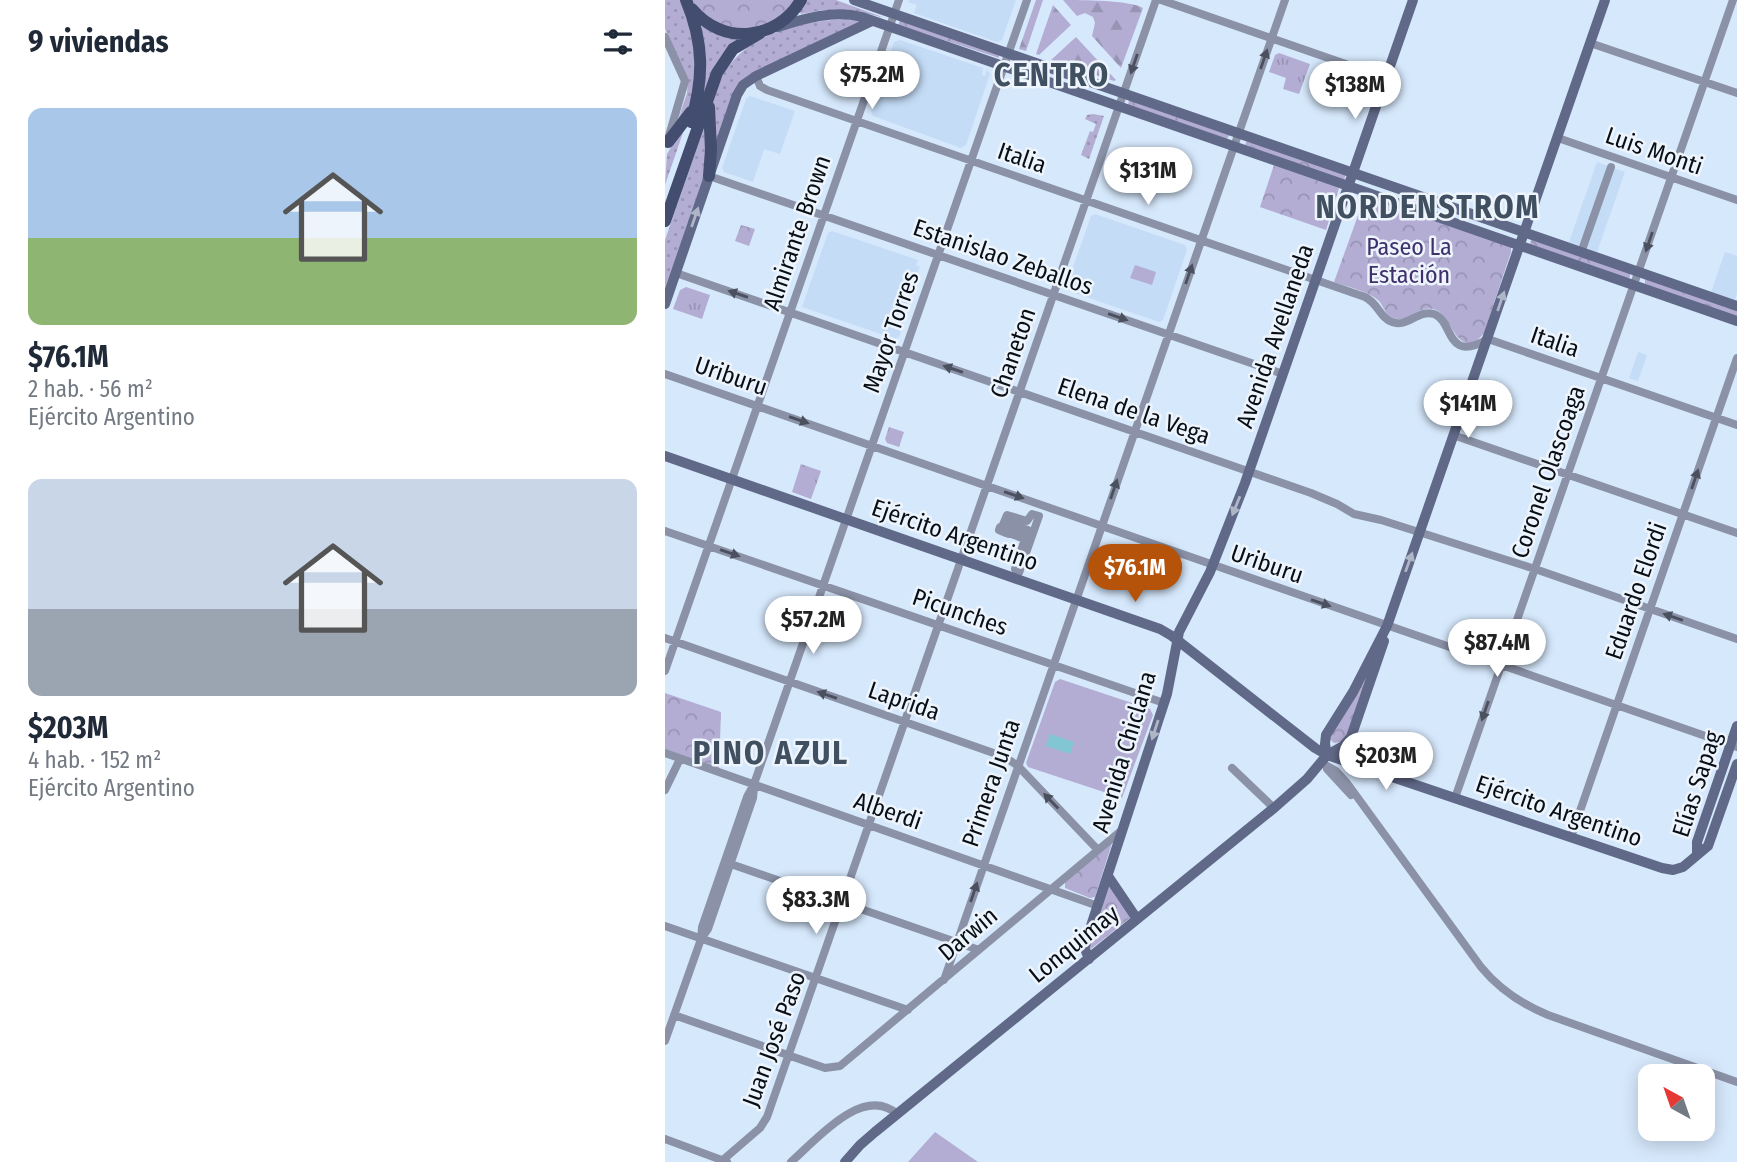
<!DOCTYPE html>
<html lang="es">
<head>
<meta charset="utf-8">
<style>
  :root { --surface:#fff; --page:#f2f2f3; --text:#1f2937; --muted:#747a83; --accent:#b45309 }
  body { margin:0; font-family:"Fira Sans Condensed",sans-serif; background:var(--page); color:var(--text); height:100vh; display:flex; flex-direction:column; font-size:26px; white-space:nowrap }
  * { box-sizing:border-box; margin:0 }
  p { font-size:23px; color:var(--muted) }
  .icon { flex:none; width:38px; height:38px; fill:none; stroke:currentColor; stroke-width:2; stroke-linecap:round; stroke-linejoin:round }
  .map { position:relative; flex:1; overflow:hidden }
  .panel { display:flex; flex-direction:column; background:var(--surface); width:665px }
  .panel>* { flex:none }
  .needle { width:46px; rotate:320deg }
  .buttons { position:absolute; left:973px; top:1064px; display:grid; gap:14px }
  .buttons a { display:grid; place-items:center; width:77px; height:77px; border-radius:14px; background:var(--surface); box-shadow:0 4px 18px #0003; font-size:35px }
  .price { position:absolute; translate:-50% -60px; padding:0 16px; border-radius:24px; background:#fff; color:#222; font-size:23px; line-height:46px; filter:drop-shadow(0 2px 4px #0008) }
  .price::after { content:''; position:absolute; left:50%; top:42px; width:21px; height:16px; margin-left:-10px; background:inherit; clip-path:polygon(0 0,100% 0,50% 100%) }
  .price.active { background:var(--accent); color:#fff }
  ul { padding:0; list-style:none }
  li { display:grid; align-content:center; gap:14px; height:371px; padding:0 28px }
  li span { display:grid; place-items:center; height:217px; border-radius:14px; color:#555 }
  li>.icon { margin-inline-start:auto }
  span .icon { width:126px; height:126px; fill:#fffc; stroke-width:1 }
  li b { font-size:30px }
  h2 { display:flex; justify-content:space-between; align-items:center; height:84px; padding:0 28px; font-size:30px }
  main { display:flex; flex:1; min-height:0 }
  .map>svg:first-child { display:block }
  .built { fill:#c4dcf6 }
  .grass { fill:url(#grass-tufts) }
  .forest { fill:url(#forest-firs) }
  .park { fill:url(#park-crowns) }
  .garden { fill:url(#garden-dots) }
  .pitch { fill:#b3add3 }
  .water { fill:url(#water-ripples) }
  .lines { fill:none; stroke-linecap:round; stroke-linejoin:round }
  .street { stroke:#8b92a7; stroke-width:8 }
  .secondary { stroke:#606987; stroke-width:10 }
  .primary { stroke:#434d70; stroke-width:12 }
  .oneway { fill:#4a505e }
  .oneway2 { fill:#aeb5c7 }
  .labels { text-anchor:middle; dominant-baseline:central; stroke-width:5; stroke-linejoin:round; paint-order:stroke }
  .street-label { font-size:24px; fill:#080e15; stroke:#edf4fc }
  .park-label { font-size:24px; fill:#3f306c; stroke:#edf4fc }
  .district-label { font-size:32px; font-weight:bold; letter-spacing:2px; fill:#415061; stroke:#edf4fc }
</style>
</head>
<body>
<main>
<section class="panel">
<h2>9 viviendas<svg class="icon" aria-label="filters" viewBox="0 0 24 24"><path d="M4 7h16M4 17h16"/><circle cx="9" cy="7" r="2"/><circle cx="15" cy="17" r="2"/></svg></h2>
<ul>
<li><span style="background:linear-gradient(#a9c7e8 60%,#8fb573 0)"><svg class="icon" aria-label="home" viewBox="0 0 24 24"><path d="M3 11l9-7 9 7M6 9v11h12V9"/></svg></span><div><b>$76.1M</b><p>2 hab. · 56 m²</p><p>Ejército Argentino</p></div></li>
<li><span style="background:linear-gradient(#c9d6e8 60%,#9aa5b1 0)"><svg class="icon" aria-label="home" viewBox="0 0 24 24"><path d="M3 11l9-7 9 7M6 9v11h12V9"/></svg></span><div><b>$203M</b><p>4 hab. · 152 m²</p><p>Ejército Argentino</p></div></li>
</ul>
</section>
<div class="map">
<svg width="1072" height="1162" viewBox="0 0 1072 1162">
  <defs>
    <pattern id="grass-tufts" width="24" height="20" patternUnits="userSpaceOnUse" patternTransform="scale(1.75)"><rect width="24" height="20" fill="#b3add3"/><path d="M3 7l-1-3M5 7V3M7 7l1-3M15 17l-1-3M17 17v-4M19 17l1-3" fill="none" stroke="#9894b4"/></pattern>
    <pattern id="forest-firs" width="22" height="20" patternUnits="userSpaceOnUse" patternTransform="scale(1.75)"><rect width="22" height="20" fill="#b3add3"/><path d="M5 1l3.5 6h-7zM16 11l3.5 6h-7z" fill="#9894b4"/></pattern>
    <pattern id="park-crowns" width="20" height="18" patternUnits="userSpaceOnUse" patternTransform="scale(1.75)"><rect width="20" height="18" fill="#b3add3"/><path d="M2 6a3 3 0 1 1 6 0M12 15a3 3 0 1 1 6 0" fill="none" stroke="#9894b4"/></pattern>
    <pattern id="garden-dots" width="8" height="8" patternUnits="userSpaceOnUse" patternTransform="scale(1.75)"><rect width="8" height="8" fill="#b3add3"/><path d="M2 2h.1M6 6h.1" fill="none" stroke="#9894b4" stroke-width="1.8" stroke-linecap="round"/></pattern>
    <pattern id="water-ripples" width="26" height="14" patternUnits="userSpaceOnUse" patternTransform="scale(1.75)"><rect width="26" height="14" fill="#81c6d2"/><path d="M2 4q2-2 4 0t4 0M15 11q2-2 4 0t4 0" fill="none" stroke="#6ea9b3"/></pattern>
  </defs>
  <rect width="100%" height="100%" fill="#d6e8fc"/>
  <path class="built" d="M244,0H351L337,40L332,42L249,13L252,5L243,2Z
    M235,40L318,68L317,75L320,76L322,69L325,74L301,145L296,148L208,116L206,111L229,42Z
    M85,96L130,111L115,154L99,149L88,182L59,172L57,168L81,99Z
    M932,162L960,172L932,252L904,242Z
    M430,214L520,245L522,250L498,320L494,322L404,291L401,287L426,216Z
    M167,231L253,260L251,265L255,267L244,291L246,293L242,304L239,303L235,316L240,318L234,337L230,339L137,307L163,233Z
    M1060,252L1072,256V293L1070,300L1046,292Z
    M973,352L982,355L973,381L964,378Z"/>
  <path class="grass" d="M614,53L645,64L634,94L618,89L621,78L604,72L610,55Z
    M21,287L45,295L37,319L8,309L15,290Z
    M224,427L239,432L234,447L222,443L220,439Z
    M136,464L156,471L146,499L127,492Z"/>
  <path class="forest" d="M371,0H378L361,51L354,49Z
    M398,0C418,0 464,0 478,8L456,68L427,36L430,23L428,17L420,13L412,16Z
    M388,5L406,25L374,55L371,54Z
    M411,37L451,80L449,81L386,60Z"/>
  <path class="park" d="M27,0H130C124,6 118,16 111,20C82,37 44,29 27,0Z
    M235,21L334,54V58L233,25Z
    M464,100L564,135L562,139L463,105Z
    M582,140L681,174L679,180L580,145Z
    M609,165L674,188L661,230L595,207Z
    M700,196L846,247V252L819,333C795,363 786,318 773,311C757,302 746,321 732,319C721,318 720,308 714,301C704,291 682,287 669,282Z
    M76,225L90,229L84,246L70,241Z
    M867,238L965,273V277L963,279L865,244Z
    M980,279L1072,309V318L980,284Z
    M709,655L687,729L675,742L669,743L664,738Z
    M0,693L56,712L54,769L0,750Z
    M447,843L430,897L425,898L400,888V882Z
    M444,886L465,914V918L426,949L425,946Z"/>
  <path class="garden" d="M0,0H15L28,29L30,81L26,105L9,132L22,93L23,80L0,29Z
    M140,0H171L220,18L196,12L158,10L136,14L134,11Z
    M181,19L196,21L86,74L49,151C48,137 45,121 47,107C58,40 122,22 181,19Z
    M38,26L71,40L30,122L36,27Z
    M428,114L439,116L424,159L416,155L425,131L428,132L431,124L420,119L422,115Z
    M22,121L0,185L2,154Z
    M39,128L42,167L0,292V240Z"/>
  <path class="pitch" d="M470,265L491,272L487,285L465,278Z
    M395,679L485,709L488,715L457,798L363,767L361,763L390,682Z
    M270,1132L313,1162H243Z"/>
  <path class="water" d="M385,734L409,742L405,754L381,746Z"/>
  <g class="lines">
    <path class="street" d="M496,0L721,78
      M0,37L20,81L3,139
      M925,43L1072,93
      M91,76L95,86L102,90L700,297C713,303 715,318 727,322C742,328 754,309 769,314C789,321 780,364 823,339L1072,425
      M893,138L1072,200
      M44,176L618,374
      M918,247L946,167
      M11,273L646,493L672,504L689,514L716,520L870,569L1072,639
      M0,374L1072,747
      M788,435L1072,533
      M367,514L374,516L354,573L350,569L363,530L360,529L357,538L354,537L358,528L355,527L352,536L349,535L353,526L350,525L347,534H344L347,524L345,523L341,533L334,530L335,527H337L342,515L362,521Z
      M0,531L499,703
      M0,638L340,757L353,766L433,850
      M0,671L234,0
      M0,753L433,906
      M657,763L671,771L682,783L816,967C835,990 856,1004 883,1015L1072,1082
      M567,768L609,808
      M662,769L686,795
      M0,790L15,759
      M790,798L1068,0
      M906,837L1072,358
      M60,862L314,950
      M0,926L243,1010
      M36,939L43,929L88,798L89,788
      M279,980L620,0
      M9,1015L160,1068L175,1066L457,830
      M0,1041L36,939L37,927L82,797L89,784L362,0
      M0,1139L62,1162
      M59,1159L95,1128L102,1117L491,0
      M126,1162C151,1140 198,1084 232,1114"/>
    <path class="secondary" d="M189,0L1072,306
      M113,27C140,18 169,10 197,17L1072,321
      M0,304L72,95L78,85L91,76L207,21
      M0,456L495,629L507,636L650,748L662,755L997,868L1008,870L1018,867L1043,846L1072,764
      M662,755L660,744L661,735L688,692L722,626L940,0
      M1032,854V842L1072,726
      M443,876L472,919
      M424,959L420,949L421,941L502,694L514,632L545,572L580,483L748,0
      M180,1162L195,1145L210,1132L609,808L642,779L662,755L678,746L686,737L719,641"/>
    <path class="primary" d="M21,0C39,43 39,78 26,122
      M27,9C58,46 112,41 136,0
      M44,107L46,150L44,176
      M3,142L26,112
      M0,221L52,73L68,49L95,33"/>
  </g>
  <defs><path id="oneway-solid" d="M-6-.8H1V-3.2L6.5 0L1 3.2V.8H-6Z" transform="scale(1.75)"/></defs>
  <g class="oneway">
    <use href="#oneway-solid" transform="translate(599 59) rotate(-71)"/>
    <use href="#oneway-solid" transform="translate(469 64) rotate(109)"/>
    <use href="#oneway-solid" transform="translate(984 242) rotate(109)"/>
    <use href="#oneway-solid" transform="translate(524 274) rotate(-71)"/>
    <use href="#oneway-solid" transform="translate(73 294) rotate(-161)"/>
    <use href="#oneway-solid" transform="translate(453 317) rotate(19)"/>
    <use href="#oneway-solid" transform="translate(288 369) rotate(-161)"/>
    <use href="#oneway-solid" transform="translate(134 420) rotate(19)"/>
    <use href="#oneway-solid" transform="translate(1030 479) rotate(-71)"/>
    <use href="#oneway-solid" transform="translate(449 489) rotate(-71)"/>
    <use href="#oneway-solid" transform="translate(349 495) rotate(19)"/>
    <use href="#oneway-solid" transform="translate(65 553) rotate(19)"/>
    <use href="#oneway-solid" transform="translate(656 603) rotate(19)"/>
    <use href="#oneway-solid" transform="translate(1008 617) rotate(-161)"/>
    <use href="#oneway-solid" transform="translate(162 695) rotate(-161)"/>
    <use href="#oneway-solid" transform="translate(820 711) rotate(109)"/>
    <use href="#oneway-solid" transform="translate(386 801) rotate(-134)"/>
    <use href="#oneway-solid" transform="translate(309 892) rotate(-71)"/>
  </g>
  <g class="oneway2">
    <use href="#oneway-solid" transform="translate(30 217) rotate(-71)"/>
    <use href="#oneway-solid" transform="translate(836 301) rotate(-71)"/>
    <use href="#oneway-solid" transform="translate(571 506) rotate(112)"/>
    <use href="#oneway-solid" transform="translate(744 562) rotate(-70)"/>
    <use href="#oneway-solid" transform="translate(490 730) rotate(108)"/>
  </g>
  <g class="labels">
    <g class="street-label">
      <text transform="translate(989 151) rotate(19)">Luis Monti</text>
      <text transform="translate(357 158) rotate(19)">Italia</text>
      <text transform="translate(132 233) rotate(-71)">Almirante Brown</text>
      <text transform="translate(338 257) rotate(19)">Estanislao Zeballos</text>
      <text transform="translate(226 332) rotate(-71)">Mayor Torres</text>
      <text transform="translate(610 336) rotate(-71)">Avenida Avellaneda</text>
      <text transform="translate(890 342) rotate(19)">Italia</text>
      <text transform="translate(348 353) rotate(-71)">Chaneton</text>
      <text transform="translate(66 376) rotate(19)">Uriburu</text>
      <text transform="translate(469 411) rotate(19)">Elena de la Vega</text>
      <text transform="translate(883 472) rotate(-71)">Coronel Olascoaga</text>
      <text transform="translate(290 535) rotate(19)">Ejército Argentino</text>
      <text transform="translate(602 564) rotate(19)">Uriburu</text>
      <text transform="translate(971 591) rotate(-71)">Eduardo Elordi</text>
      <text transform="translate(295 612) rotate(19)">Picunches</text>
      <text transform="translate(239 701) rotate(19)">Laprida</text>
      <text transform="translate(459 752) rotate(-73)">Avenida Chiclana</text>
      <text transform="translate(326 783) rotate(-71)">Primera Junta</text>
      <text transform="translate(1032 784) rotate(-72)">Elías Sapag</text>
      <text transform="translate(223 811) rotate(19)">Alberdi</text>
      <text transform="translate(894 811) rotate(19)">Ejército Argentino</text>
      <text transform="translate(303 934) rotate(-40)">Darwin</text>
      <text transform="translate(409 944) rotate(-39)">Lonquimay</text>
      <text transform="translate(109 1039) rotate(-70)">Juan José Paso</text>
    </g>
    <g class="park-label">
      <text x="744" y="247">Paseo La<tspan x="744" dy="28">Estación</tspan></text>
    </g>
    <g class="district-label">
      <text x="387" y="75">CENTRO</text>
      <text x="763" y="207">NORDENSTROM</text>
      <text x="106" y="753">PINO AZUL</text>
    </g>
  </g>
</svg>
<div class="buttons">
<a><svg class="needle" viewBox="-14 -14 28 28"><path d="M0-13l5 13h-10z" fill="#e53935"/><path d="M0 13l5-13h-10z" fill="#747a83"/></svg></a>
</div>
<b class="price" style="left:207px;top:111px">$75.2M</b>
<b class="price" style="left:690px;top:121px">$138M</b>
<b class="price" style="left:483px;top:207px">$131M</b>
<b class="price" style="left:803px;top:440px">$141M</b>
<b class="price active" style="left:470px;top:604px">$76.1M</b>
<b class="price" style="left:148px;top:656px">$57.2M</b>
<b class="price" style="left:832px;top:679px">$87.4M</b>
<b class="price" style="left:721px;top:792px">$203M</b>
<b class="price" style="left:151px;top:936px">$83.3M</b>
</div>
</main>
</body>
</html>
